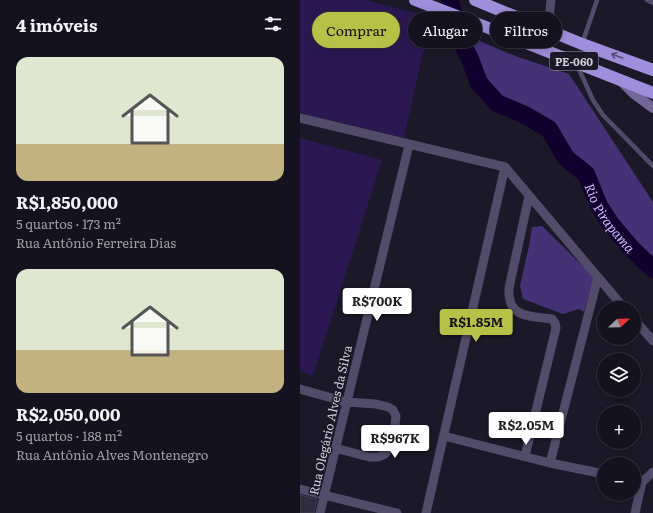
<!DOCTYPE html>
<html lang="pt">
<head>
<meta charset="utf-8">
<style>
  :root { --surface:#14121e; --page:#21202b; --text:#f1f3f6; --muted:#9d9ea4; --line:#33323c; --accent:#b7c148 }
  body { margin:0; font-family:Literata,serif; background:var(--page); color:var(--text); height:100vh; display:flex; flex-direction:column; font-size:15px; white-space:nowrap }
  * { box-sizing:border-box; margin:0 }
  p { font-size:13px; color:var(--muted) }
  .icon { flex:none; width:22px; height:22px; fill:none; stroke:currentColor; stroke-width:2; stroke-linecap:round; stroke-linejoin:round }
  .map { position:relative; flex:1; overflow:hidden }
  .sheet { display:flex; flex-direction:column; background:var(--surface); width:300px }
  .sheet>* { flex:none }
  .top-card { position:absolute; left:12px; top:12px; width:281px; height:36px; display:flex; gap:8px }
  .needle { width:26px; rotate:68deg }
  .controls { position:absolute; left:297px; top:301px; display:grid; gap:8px }
  .controls a { display:grid; place-items:center; width:44px; height:44px; border-radius:50%; background:var(--surface); box-shadow:0 2px 10px #0003,0 0 0 1px var(--line); font-size:20px }
  .price { position:absolute; translate:-50% -34px; padding:0 9px; border-radius:4px; background:#fff; color:#222; font-size:13px; line-height:26px; filter:drop-shadow(0 1px 2px #0008) }
  .price::after { content:''; position:absolute; left:50%; top:24px; width:12px; height:9px; margin-left:-6px; background:inherit; clip-path:polygon(0 0,100% 0,50% 100%) }
  .price.current { background:var(--accent); color:#111 }
  ul { padding:0; list-style:none }
  li { display:grid; align-content:center; gap:8px; height:212px; padding:0 16px }
  li span { display:grid; place-items:center; height:124px; border-radius:12px; color:#555 }
  li>.icon { margin-inline-start:auto }
  span .icon { width:72px; height:72px; fill:#fffc; stroke-width:1 }
  li b { font-size:17px }
  h2 { display:flex; justify-content:space-between; align-items:center; height:48px; padding:0 16px; font-size:17px }
  .tag { padding:0 14px; border-radius:18px; background:var(--surface); box-shadow:0 2px 10px #0003,0 0 0 1px var(--line); font-size:14px; line-height:36px }
  .tag.current { background:var(--accent); color:#111 }
  main { display:flex; flex:1; min-height:0 }
  .map>svg:first-child { display:block }
  .green { fill:#2b1852 }
  .forest { fill:#453175 }
  .lines { fill:none; stroke-linecap:round; stroke-linejoin:round }
  .river { stroke:#10002d; stroke-width:18 }
  .building { fill:#2f2c3d; stroke:#433f52 }
  .lane { stroke:#524b6a; stroke-width:4.5 }
  .street { stroke:#524b6a; stroke-width:9 }
  .secondary { stroke:#716697; stroke-width:10 }
  .highway { stroke:#9f8edb; stroke-width:12 }
  .oneway { stroke:#564d79 }
  .labels { text-anchor:middle; dominant-baseline:central; stroke-width:3; stroke-linejoin:round; paint-order:stroke }
  .shield { fill:#1b1828; stroke:#9b99a5; stroke-width:1 }
  .shield-label { font-size:11px; font-weight:bold; fill:#d2d0db }
  .street-label { font-size:12px; fill:#d2d0db; stroke:#1b1828 }
  .water-label { font-size:13px; font-style:italic; fill:#c8bcf9; stroke:#1b1828 }
</style>
</head>
<body>
<main>
<section class="sheet">
<h2>4 imóveis<svg class="icon" aria-label="filters" viewBox="0 0 24 24"><path d="M4 7h16M4 17h16"/><circle cx="9" cy="7" r="2"/><circle cx="15" cy="17" r="2"/></svg></h2>
<ul>
<li><span style="background:linear-gradient(#dfe7d0 70%,#c2b280 0)"><svg class="icon" aria-label="home" viewBox="0 0 24 24"><path d="M3 11l9-7 9 7M6 9v11h12V9"/></svg></span><div><b>R$1,850,000</b><p>5 quartos · 173 m²</p><p>Rua Antônio Ferreira Dias</p></div></li>
<li><span style="background:linear-gradient(#dfe7d0 65%,#c2b280 0)"><svg class="icon" aria-label="home" viewBox="0 0 24 24"><path d="M3 11l9-7 9 7M6 9v11h12V9"/></svg></span><div><b>R$2,050,000</b><p>5 quartos · 188 m²</p><p>Rua Antônio Alves Montenegro</p></div></li>
</ul>
</section>
<div class="map">
<svg width="353" height="513" viewBox="0 0 353 513">
  <rect width="100%" height="100%" fill="#1b1828"/>
  <path class="green" d="M0,0H65L131,17L104,138L0,113Z
    M0,138L82,160L13,376L0,371Z"/>
  <path class="forest" d="M170,37L218,57L269,74L353,202V260L325,233L300,196L292,171L274,155L258,131L247,118L225,110L196,96L189,83L181,65L170,48Z
    M242,226L294,277L284,312L279,309L263,314L223,299L220,286L229,246L232,227Z"/>
  <g class="lines">
    <path class="river" id="s1" d="M150,0L158,35L170,59L179,83L197,103L225,115L249,129L266,158L286,174L299,206L310,223L332,249L353,269"/>
  </g>
  <path class="building" d="M0,495L17,499L14,513H0Z"/>
  <g class="lines">
    <path class="lane" d="M347,0L353,3
      M282,44L297,0
      M277,65L293,100L303,115L353,166"/>
    <path class="street" d="M248,30L251,0
      M0,118L205,167
      M205,167L324,308
      M334,319L353,341
      M0,389L46,402L76,404L88,407L93,410L96,416L95,425L89,449L85,454L78,457H69L35,448
      M144,436L250,463L304,474
      M225,456L256,328L255,323L252,319C229,316 207,318 209,288L229,196
      M250,463L298,277
      M342,482L353,472
      M0,489L97,513
      M20,513L109,145
      M126,513L205,167
      M335,513L342,482"/>
    <path class="secondary" d="M322,82L334,94L353,108"/>
    <path class="highway" d="M115,0L186,27L353,93
      M175,0L282,44L353,70"/>
  </g>
  <defs><path id="oneway-shaft" d="M-6 0H5M1.5-3L5.5 0L1.5 3" fill="none" stroke-width="1.6" stroke-linecap="round" stroke-linejoin="round"/></defs>
  <use class="oneway" href="#oneway-shaft" transform="translate(317 56) rotate(-160)"/>
  <g class="labels">
    <rect class="shield" x="250" y="52" width="48" height="18" rx="3"/>
    <g class="shield-label">
      <text x="274" y="61">PE-060</text>
    </g>
    <g class="street-label">
      <text transform="translate(30 420) rotate(-77)">Rua Olegário Alves da Silva</text>
    </g>
    <g class="water-label">
      <text stroke="none"><textPath href="#s1" startOffset="283">Rio Pirapama</textPath></text>
    </g>
  </g>
</svg>
<div class="controls">
<a><svg class="needle" viewBox="-14 -14 28 28"><path d="M0-13l5 13h-10z" fill="#e53935"/><path d="M0 13l5-13h-10z" fill="#9d9ea4"/></svg></a>
<a><svg class="icon" aria-label="layers" viewBox="0 0 24 24"><path d="M12 4l9 5-9 5-9-5zM3 14l9 5 9-5"/></svg></a>
<a>+</a>
<a>−</a>
</div>
<b class="price" style="left:77px;top:322px">R$700K</b>
<b class="price current" style="left:176px;top:343px">R$1.85M</b>
<b class="price" style="left:226px;top:446px">R$2.05M</b>
<b class="price" style="left:95px;top:459px">R$967K</b>
<div class="top-card">
<a class="tag current">Comprar</a>
<a class="tag">Alugar</a>
<a class="tag">Filtros</a>
</div>
</div>
</main>
</body>
</html>
